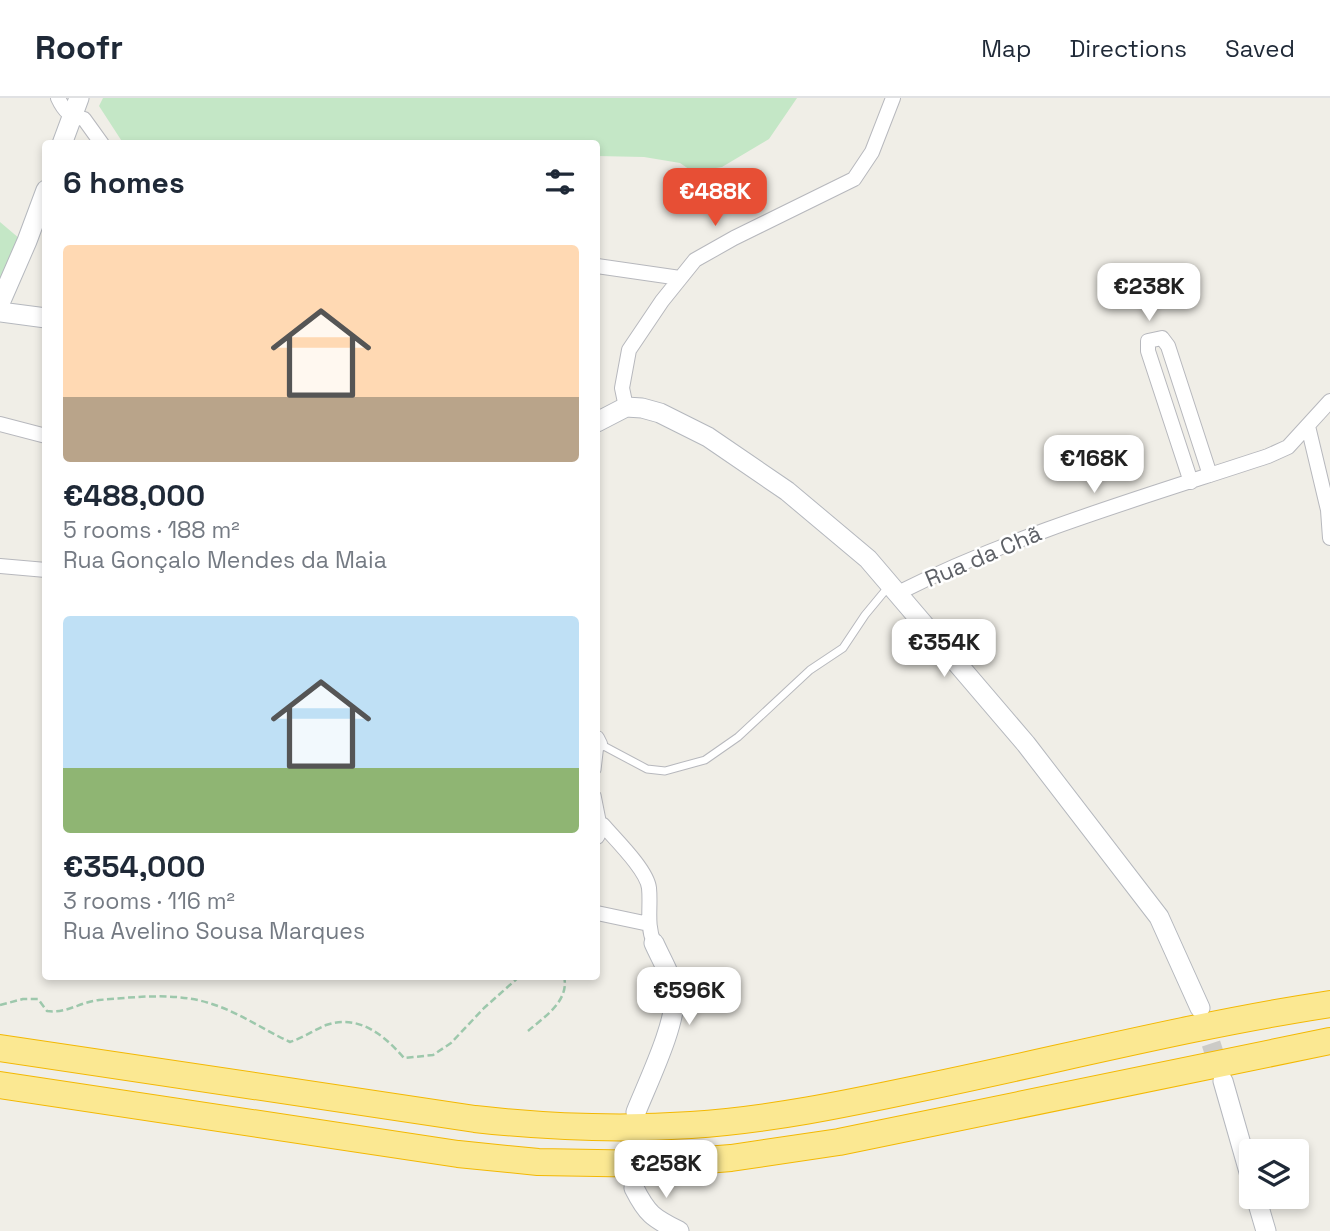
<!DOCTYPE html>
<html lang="en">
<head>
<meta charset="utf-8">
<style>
  :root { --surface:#fff; --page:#f6f6f7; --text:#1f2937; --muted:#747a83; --line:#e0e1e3; --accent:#e74f35 }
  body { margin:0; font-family:"Space Grotesk",sans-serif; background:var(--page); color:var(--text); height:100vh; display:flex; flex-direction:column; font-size:26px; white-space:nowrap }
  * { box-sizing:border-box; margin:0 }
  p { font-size:23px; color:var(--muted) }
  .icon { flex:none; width:38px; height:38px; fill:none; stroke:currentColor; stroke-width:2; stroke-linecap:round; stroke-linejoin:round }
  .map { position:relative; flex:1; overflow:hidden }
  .drawer { position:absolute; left:42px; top:42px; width:558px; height:840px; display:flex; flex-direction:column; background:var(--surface); border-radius:7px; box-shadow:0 4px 10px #0003 }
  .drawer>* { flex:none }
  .fabs { position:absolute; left:1239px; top:1041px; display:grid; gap:14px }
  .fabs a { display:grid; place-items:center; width:70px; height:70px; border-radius:7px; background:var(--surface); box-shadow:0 4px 10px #0003; font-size:35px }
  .price { position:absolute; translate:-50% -60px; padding:0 16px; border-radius:14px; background:#fff; color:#222; font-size:23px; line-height:46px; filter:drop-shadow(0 2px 4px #0008) }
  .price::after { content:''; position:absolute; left:50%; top:42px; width:21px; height:16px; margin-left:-10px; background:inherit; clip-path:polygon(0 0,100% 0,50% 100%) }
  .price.active { background:var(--accent); color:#fff }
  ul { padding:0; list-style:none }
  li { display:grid; align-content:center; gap:14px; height:371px; padding:0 21px }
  li span { display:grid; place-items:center; height:217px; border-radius:7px; color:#555 }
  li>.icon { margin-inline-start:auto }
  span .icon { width:126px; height:126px; fill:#fffc; stroke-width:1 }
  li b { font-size:30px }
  h2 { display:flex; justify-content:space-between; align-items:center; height:84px; padding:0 21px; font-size:30px }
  header { display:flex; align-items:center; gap:42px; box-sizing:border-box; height:98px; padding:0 35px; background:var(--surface); border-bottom:2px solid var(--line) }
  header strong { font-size:33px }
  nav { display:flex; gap:38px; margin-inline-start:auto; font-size:24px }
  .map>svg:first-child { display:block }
  .green { fill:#c4e7c6 }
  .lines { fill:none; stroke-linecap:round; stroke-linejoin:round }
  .secondary-tunnel { stroke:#cccbc7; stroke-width:19; stroke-dasharray:19 10; stroke-linecap:butt }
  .lane-casing { stroke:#b7b8bd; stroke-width:9 }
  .street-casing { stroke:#b7b8bd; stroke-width:16 }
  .secondary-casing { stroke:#b5b8be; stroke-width:21 }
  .highway-casing { stroke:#f3b803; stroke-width:28 }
  .path { stroke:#9dc8ac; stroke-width:2.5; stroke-dasharray:7 3.5; stroke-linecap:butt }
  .lane { stroke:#fff; stroke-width:7 }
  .street { stroke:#fff; stroke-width:14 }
  .secondary { stroke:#fff; stroke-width:19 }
  .highway { stroke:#fbe892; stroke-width:26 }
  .labels { text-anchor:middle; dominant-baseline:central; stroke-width:5; stroke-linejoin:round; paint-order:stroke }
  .street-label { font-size:23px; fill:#5e6167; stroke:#fff }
</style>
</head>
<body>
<header>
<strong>Roofr</strong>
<nav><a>Map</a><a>Directions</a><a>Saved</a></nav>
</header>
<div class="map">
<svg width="1330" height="1133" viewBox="0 0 1330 1133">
  <rect width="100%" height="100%" fill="#f0eee7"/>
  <path class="green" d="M103,0H797L769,41L722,69L693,74L680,65L644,59L597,58V46L540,44L531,46L123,45L99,8Z
    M0,124L20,141L6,173L0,180Z"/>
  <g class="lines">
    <path class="secondary-tunnel" d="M1202,918L1221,976
      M634,1090L628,1053L635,1019"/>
    <g class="lane-casing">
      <path id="lane" d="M597,672L600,646L647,671L665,673L705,662L738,639L810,572L843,550L865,517L889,488
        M597,697L603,727"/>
    </g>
    <g class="street-casing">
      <path id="street" d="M58,0C64,13 70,19 84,21L102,46
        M597,168L680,180
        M626,309L622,290L629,252L662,203L695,162L734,140L854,81L872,54L893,0
        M0,326L46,338
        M1308,328L1328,412L1330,440
        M1191,384L1148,253V243L1162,240L1168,248L1210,377
        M0,468L46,472
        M898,495C1015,436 1144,399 1268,358L1288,349L1330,303
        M597,640L600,646
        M597,739L603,727C615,741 647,772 649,790C651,809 646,826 654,845
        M597,815L649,826"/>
    </g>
    <g class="secondary-casing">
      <path id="secondary" d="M62,46L79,0
        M0,205L27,143L46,92
        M0,214L46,220
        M597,324L626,309L642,310L660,315L708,339L787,393L868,461L1026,646L1159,819L1200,910
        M1223,983L1251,1081
        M636,1014C647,986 678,923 674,895C672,878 661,861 654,845
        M634,1090C647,1116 653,1120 679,1133
        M1256,1099L1266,1133"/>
    </g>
    <g class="highway-casing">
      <path id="highway" d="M0,950L475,1021C547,1029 619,1032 691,1027C769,1022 845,1006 921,990C1057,962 1193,927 1330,906
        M0,987L458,1056L538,1064L656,1066L731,1060L839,1044L1330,943"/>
    </g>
    <path class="path" d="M0,907L23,901H38L47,913C66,916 80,904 99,902C136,899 177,894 212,906C240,915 264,932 290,944C303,940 314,932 326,927C359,916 384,937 404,960L433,957L451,945L484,910L520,878
      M528,933C544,919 570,903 564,878"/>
    <use href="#lane" class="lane"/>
    <use href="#street" class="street"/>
    <use href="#secondary" class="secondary"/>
    <use href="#highway" class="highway"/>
  </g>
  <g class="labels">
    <g class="street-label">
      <text transform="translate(983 458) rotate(-23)">Rua da Chã</text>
    </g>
  </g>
</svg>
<div class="fabs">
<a><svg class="icon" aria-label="layers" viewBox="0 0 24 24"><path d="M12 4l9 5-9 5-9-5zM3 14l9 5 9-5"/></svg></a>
</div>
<b class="price active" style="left:715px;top:130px">€488K</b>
<b class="price" style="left:1149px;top:225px">€238K</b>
<b class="price" style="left:1094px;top:397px">€168K</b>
<b class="price" style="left:944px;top:581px">€354K</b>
<b class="price" style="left:689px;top:929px">€596K</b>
<b class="price" style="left:666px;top:1102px">€258K</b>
<section class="drawer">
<h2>6 homes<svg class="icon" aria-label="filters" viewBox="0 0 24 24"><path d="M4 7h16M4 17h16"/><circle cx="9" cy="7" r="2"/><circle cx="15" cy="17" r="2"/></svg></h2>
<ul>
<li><span style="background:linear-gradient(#ffd9b3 70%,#b9a48a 0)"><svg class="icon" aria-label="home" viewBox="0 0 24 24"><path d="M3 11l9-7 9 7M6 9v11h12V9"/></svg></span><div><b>€488,000</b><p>5 rooms · 188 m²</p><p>Rua Gonçalo Mendes da Maia</p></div></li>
<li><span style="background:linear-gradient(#bfe0f5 70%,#8fb573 0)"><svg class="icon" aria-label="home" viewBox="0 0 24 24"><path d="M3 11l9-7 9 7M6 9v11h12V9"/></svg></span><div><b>€354,000</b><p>3 rooms · 116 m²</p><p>Rua Avelino Sousa Marques</p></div></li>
</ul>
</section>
</div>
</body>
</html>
